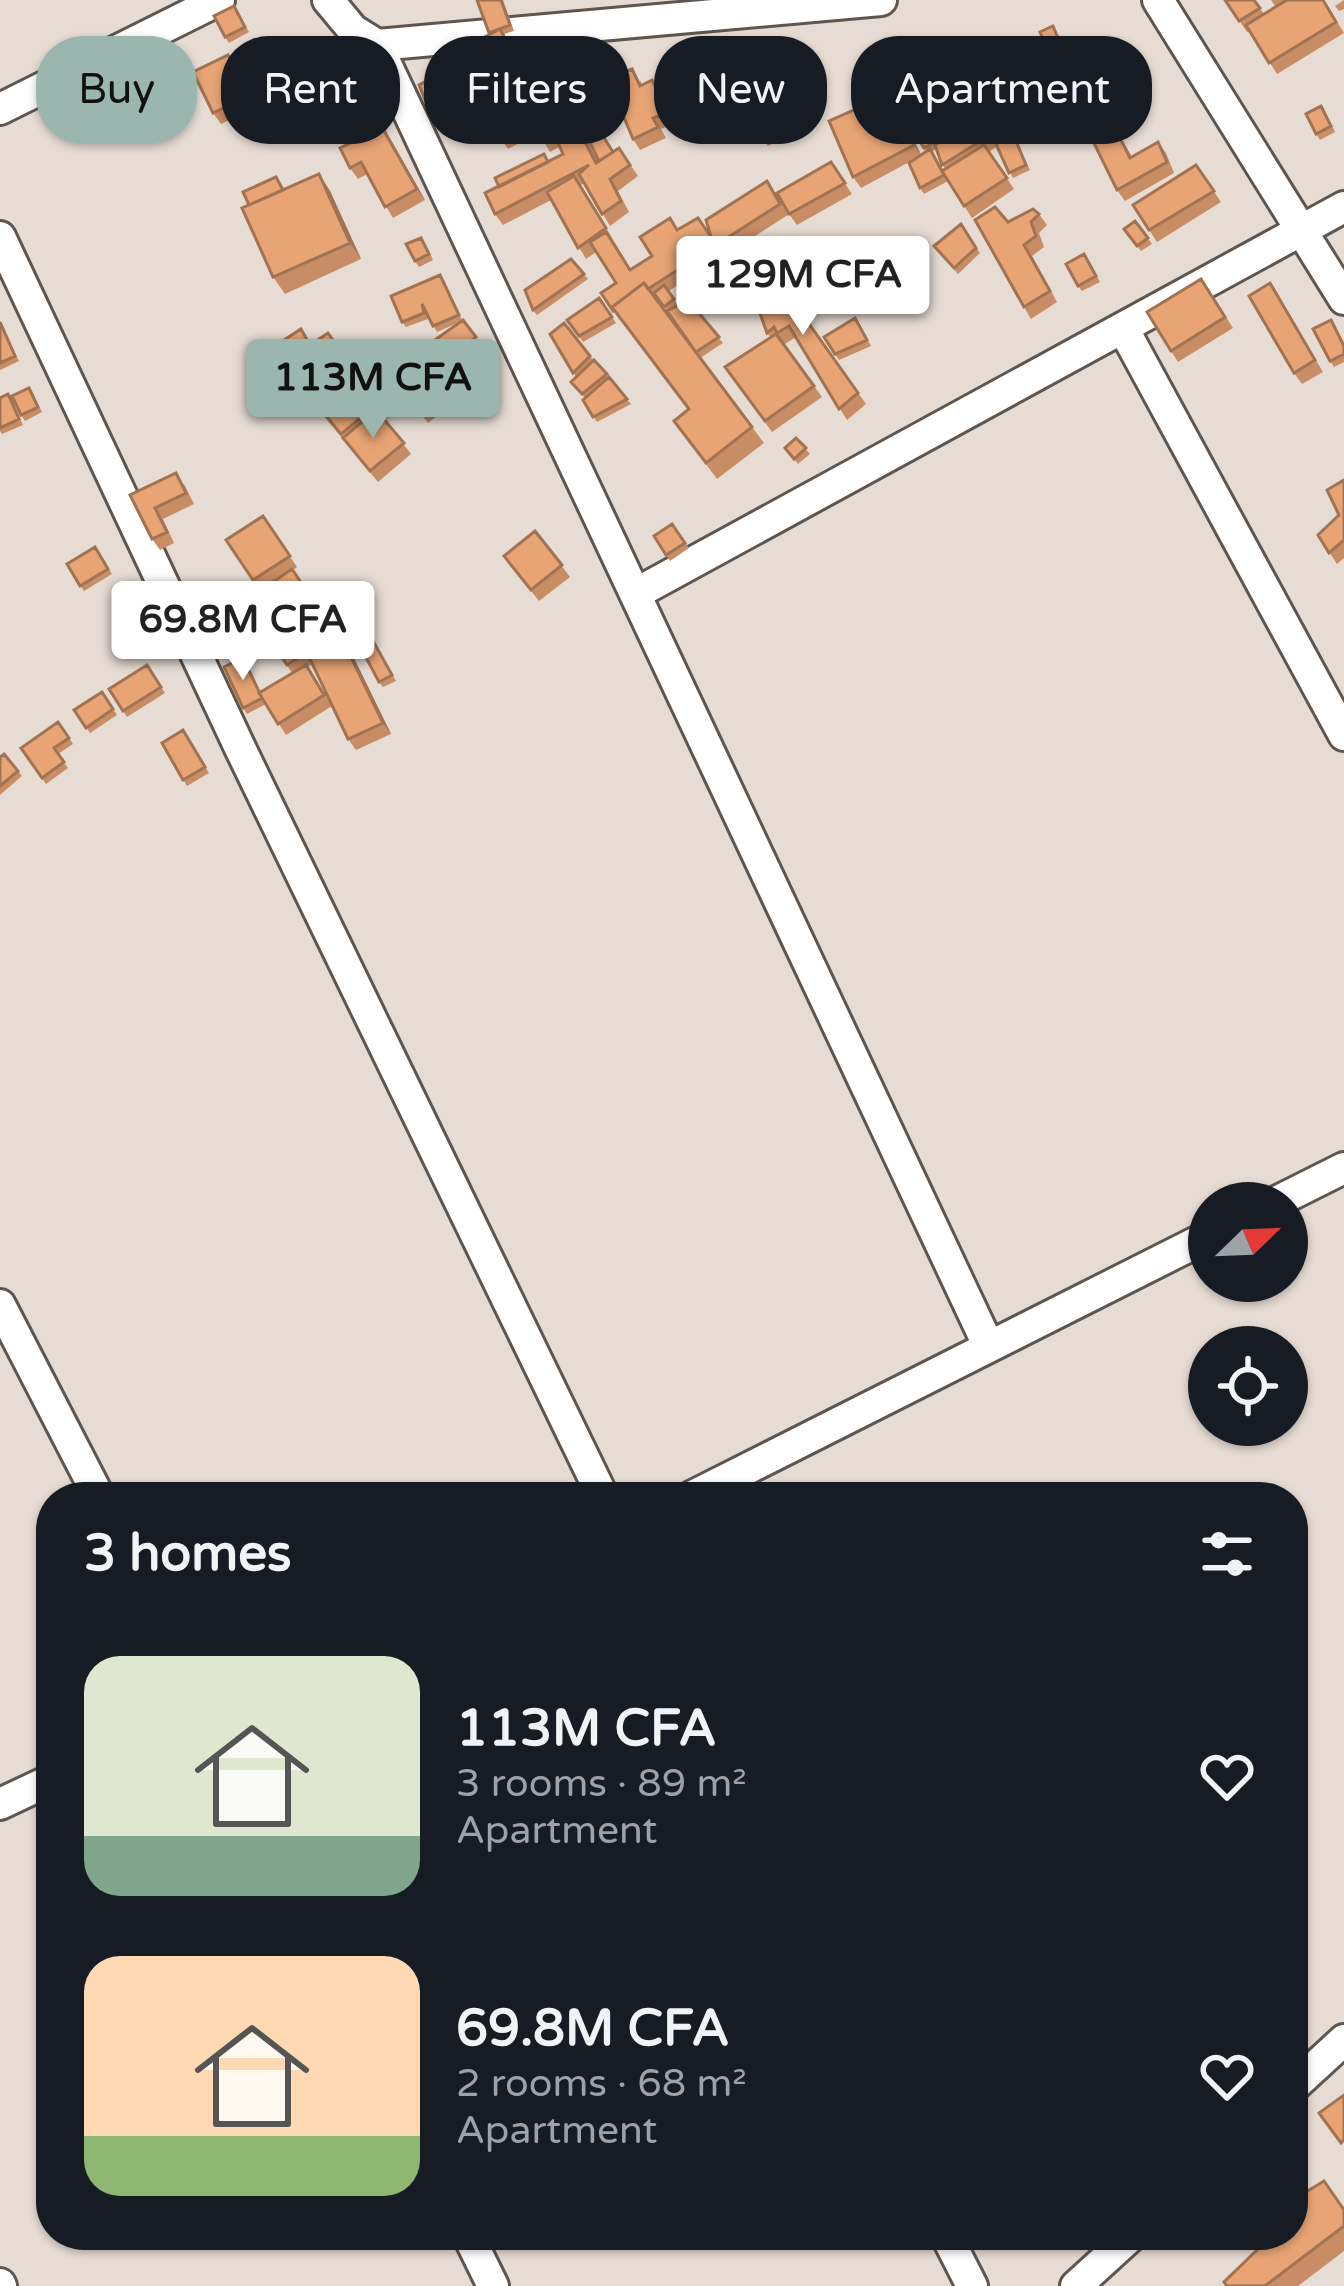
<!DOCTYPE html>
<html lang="en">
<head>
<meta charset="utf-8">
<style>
  :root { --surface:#171b24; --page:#242831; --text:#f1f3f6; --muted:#9ea1a6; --accent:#9ab6ae }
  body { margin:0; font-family:"Varela Round",sans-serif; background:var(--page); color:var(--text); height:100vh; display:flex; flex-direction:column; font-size:45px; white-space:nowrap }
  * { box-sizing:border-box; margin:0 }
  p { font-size:39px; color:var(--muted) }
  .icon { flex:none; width:66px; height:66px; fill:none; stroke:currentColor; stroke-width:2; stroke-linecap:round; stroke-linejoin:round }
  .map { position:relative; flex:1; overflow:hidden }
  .drawer { position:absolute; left:36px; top:1482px; width:1272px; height:768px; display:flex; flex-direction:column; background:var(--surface); border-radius:48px; box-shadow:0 3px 9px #0004 }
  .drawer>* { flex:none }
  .hud { position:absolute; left:36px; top:36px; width:1272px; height:108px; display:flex; gap:24px }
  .needle { width:78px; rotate:67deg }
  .fabs { position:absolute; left:1188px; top:1182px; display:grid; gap:24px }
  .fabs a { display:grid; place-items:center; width:120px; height:120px; border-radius:50%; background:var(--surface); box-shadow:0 3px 9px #0004; font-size:60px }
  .price { position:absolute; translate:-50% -102px; padding:0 27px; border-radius:12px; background:#fff; color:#222; font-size:39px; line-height:78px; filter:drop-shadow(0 3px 6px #0008) }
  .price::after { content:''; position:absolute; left:50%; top:72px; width:36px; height:27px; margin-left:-18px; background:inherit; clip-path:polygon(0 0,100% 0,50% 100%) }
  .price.selected { background:var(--accent); color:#111 }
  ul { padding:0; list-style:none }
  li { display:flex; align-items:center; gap:36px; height:300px; padding:0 48px }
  li span { display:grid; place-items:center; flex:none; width:336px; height:240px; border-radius:36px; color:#555 }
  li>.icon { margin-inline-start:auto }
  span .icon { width:144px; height:144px; fill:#fffc; stroke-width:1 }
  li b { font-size:51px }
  h2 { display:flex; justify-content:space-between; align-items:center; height:144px; padding:0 48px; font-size:51px }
  .chip { padding:0 42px; border-radius:48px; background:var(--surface); box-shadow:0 3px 9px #0004; font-size:42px; line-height:108px }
  .chip.selected { background:var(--accent); color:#111 }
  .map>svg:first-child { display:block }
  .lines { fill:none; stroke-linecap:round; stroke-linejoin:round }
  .street-casing { stroke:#5e554f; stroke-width:36 }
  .street { stroke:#fff; stroke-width:30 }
  .wall { fill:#c88d65; fill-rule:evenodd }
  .shaded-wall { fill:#a27352 }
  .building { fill:#e8a475; stroke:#a27352; stroke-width:3 }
</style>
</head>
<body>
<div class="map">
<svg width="1344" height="2286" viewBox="0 0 1344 2286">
  <rect width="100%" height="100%" fill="#e7dcd4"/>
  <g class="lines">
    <g class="street-casing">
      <path id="street" d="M328,0L353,30L377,45L989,1347
        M1158,0L1344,299
        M377,45L881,0
        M0,109L219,0
        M0,237L241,750L603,1497
        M1124,330L1344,735
        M635,594L1344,207
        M1274,1203L1344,1168
        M0,1305L99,1497
        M691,1497L1209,1236
        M0,1804L51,1780
        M1293,2087L1344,2040
        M468,2235L493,2286
        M946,2235L972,2286
        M0,2284L1,2286
        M1076,2286L1132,2235"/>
    </g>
    <use href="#street" class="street"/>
  </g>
  <path class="wall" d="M477,0H503L514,31L504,34L546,114L573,115L598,162L619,148L638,176L618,191L629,212L610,226L584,183L581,185L631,270L652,256L678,230L710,236L775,192L788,215L669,291L678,305L688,300L723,343L700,358L764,443L717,479L674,421L688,409L622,321L621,322L601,293L616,283L596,252L586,259L551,200L503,225L495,214L549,161L563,154L559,147L550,152L539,133L508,149L500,138L516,104ZM658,298L696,352L656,299Z
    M1225,0H1254L1264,14L1276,7L1271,0H1324L1344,33L1277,74L1250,31L1247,32Z
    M1344,0V9L1339,11L1335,6Z
    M234,6L249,32L229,43L225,37Z
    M1053,26L1062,44L1049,49L1045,44Z
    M973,40L977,45L998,101L1012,93L1035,61L1040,42L1048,54L1068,103L1014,136L1030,170L1013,178L997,146L989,152L1014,189L972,218L946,178L948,181L924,194L920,188L911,161L861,188L853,177L869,104L891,88L897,101L919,87L939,117L935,121L943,139L955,129L973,103L970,100ZM898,103L927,152L921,155L894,104ZM936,149L945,169L943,171L932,152Z
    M700,54L709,73L684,85L680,79Z
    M1082,54L1090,83L1094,81L1101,56L1113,77L1124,66L1142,98L1087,122L1068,97Z
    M228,55L235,65L269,56L279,76L271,79L279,97L221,124L213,113Z
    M874,63L883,82L870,88L866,82Z
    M488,70L495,81L505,102L443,135L435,124Z
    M640,80L642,85L660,92L674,124L661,129L666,138L640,150L633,139Z
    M362,92L425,200L393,218L367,174L358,179L350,168V143Z
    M792,99L807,125L768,146L750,123Z
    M1325,112L1335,132L1320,140L1316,134Z
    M1110,118L1132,157L1158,142L1166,153L1174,173L1125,201L1117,190Z
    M831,162L852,194L797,225L789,214Z
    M1196,165L1221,202L1157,242L1133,205Z
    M319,174L330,191L361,259L285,294L273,277L280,182L284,190Z
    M1039,214L1047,225L1039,233L1044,247L1032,256L1057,302L1031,319L1024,307L1008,222Z
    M1135,221L1152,244L1141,251L1124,229Z
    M961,224L980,253L958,274L934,246Z
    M425,243L433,260L419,267L415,261Z
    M571,259L588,279L537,315L533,310Z
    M1088,260L1100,282L1082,291L1078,286Z
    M776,277L866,404L847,420L796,337L785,344L780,339L822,397L772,432L725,367L771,338L767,333Z
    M444,280L462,320L483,348L476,354L490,374L428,423L411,401L385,420L411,454L378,482L304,392L275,346L311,344L328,333L349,363L344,366L368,396L406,389L462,321L437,332L427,314L428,319L406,327L402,322ZM332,374L367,418L366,419L330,375Z
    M1270,283L1323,372L1302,384L1294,373Z
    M1209,290L1233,328L1178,362L1171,351Z
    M599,298L616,323L583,342L567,320Z
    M855,318L871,346L839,360L824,337Z
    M0,322L19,361L0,370Z
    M564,323L594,361L631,404L597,422L583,400L585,398L571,382L576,377L550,334Z
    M1335,325L1344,344V362L1334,367L1330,361Z
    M29,388L42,412L25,421L21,415Z
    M8,394L23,425L2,434L0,431V398Z
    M796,438L810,454L798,464L785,448Z
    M1344,480V558L1337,564L1318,535L1339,515Z
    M184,484L194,504L163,519L174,543L160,550L152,539L130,495Z
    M263,516L297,567L293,570L342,644L352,654L391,734L356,750L348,739L312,664L308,667L332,706L286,735L266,704L247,714L243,708V658L261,692L292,673L245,601L260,591L226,540Z
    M672,524L689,548L670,561L654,536Z
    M535,531L570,577L539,601L504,556Z
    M95,547L112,574L84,591L67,564Z
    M377,647L396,681L383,687L379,682Z
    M147,665L165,693L127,717L109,689Z
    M102,692L117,715L90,733L74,710Z
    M58,722L73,744L58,754L68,768L46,784L21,748Z
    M183,730L209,773L187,786L162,743Z
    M4,754L22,776L0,795V757Z
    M1344,2209V2251L1298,2286H1226L1257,2250L1245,2235H1293Z"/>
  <path class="shaded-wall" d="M500,29L508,40L552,126L545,115Z
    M1040,42L1048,54L1068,103L1060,92Z
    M652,80L660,92L674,124L667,113Z
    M362,92L370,103L425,200L417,189Z
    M888,95L896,107L922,156L914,145Z
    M565,104L573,115L604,174L596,163Z
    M319,174L330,191L361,259L350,243Z
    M344,643L352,654L391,734L383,723Z"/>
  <path class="building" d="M477,0H501L510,25L489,33Z
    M1225,0H1254L1260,8L1239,21Z
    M1287,0H1323L1336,22L1269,63L1246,25Z
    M234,6L245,27L225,37L214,16Z
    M1053,26L1058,38L1045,44L1040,32Z
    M500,29L545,115L565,104L596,163L619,148L630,165L610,179L621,201L602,214L579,174L589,165L495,214L485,193L563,154L554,134L542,140L532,122L500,138L490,117L516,104L483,38Z
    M973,40L993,90L991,91L988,86L975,91L973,98L970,100L948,51Z
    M1040,42L1060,92L942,165L935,145L955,129L947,114L973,103L975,91L988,86L996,102L1012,93L1006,77L1035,61L1031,46Z
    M697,48L705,67L680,79L671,60Z
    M1078,49L1088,84L1068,94V97L1054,60Z
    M265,51L275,70L267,74L275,91L252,102L235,65Z
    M228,55L248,96L213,113L193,72Z
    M1101,56L1111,79L1124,66L1134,86L1079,111L1068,94L1094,81L1085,61Z
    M870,57L879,76L866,82L858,63Z
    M457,65L465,82L488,70L497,91L435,124L419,85Z
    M632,69L640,86L652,80L667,113L653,118L658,127L633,139L608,79Z
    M887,83L894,97L890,99L888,95L869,104L864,94Z
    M919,87L935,111L931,116L942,138L924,148L896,101Z
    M362,92L417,189L385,207L361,162L350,168L340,148L350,143L331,109Z
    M888,95L914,145L853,177L829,121Z
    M792,99L803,119L764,140L750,123Z
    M1321,106L1331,126L1316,134L1306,114Z
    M1110,118L1130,158L1158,142L1167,162L1117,190L1089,133Z
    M603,136L613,152L599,161L590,143Z
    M1014,136L1026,165L1009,173L996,144Z
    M984,145L1007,178L964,206L942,171Z
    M930,149L944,175L920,188L909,163Z
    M544,154L548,162L499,187L495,178Z
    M831,162L845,183L789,214L777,193Z
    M1196,165L1214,191L1149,230L1133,205Z
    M319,174L350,243L273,277L242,208Z
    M574,176L606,228L578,248L547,192Z
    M276,177L283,190L249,205L243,192Z
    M767,181L780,204L648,289L644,283L612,307L614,310L613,311L601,293L616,283L590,242L606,232L630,270L652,256L640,237L670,218L677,230L698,218L711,237L706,220Z
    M995,207L1008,222L1033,209L1039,214L1031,222L1036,236L1024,245L1050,291L1024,307L975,220Z
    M1135,221L1148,238L1137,246L1124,229Z
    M961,224L976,248L954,268L934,246Z
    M421,238L429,254L415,261L406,244Z
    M1084,254L1096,276L1078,286L1066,264Z
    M571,259L584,274L533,310L525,290Z
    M440,275L459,315L433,326L422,304L424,313L402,322L391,296Z
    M776,277L858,393L839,409L789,326L777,333L774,327L767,333L752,291Z
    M1201,279L1225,317L1171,351L1147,312Z
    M644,283L752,427L706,463L674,421L689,409L612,307Z
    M1270,283L1315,360L1294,373L1249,296Z
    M664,285L674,299L664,307L654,293Z
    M599,298L612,317L579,336L567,320Z
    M688,300L719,337L696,352L667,311Z
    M855,318L867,340L835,354L824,337Z
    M463,320L476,337L468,343L483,363L421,412L403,391L408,387L395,368Z
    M1331,320L1344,346V354L1330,361L1313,329Z
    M0,322L15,356L0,363Z
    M564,323L590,356L573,373L550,334Z
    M301,329L310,345L328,333L341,352L322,364L363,416L341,434L299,383L314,369L296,381L275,346Z
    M776,334L814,386L765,421L725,367Z
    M594,360L607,374L582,394L571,382Z
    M341,363L365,393L355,402L331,372Z
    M396,375L406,389L403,391L407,395L380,415L376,410L367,417L357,404Z
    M609,377L627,399L593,417L583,400Z
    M29,388L38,407L21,415L12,396Z
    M8,394L19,419L0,428V398Z
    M376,410L404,443L370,471L343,438Z
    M796,438L806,448L794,459L785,448Z
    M176,473L186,493L155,508L167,532L152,539L130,495Z
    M1344,480V540L1329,553L1318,535L1339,515L1327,490Z
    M263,516L290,556L253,580L226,540Z
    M672,524L685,543L666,555L654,536Z
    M535,531L562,565L531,590L504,556Z
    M95,547L108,569L80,586L67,564Z
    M292,569L335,633L287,665L245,601Z
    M373,641L392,675L379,682L361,648Z
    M344,643L383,723L348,739L310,659Z
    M243,658L262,698L243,708L224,667Z
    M147,665L161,687L123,711L109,689Z
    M306,665L324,695L278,724L259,693Z
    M102,692L113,709L86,728L74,710Z
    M58,722L69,738L54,748L64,762L42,778L21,748Z
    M183,730L205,767L183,780L162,743Z
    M4,754L18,771L0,786V757Z
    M1344,2095V2140L1341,2143L1319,2113Z
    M1324,2181L1344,2210V2226L1265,2286H1227L1224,2282L1259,2248L1247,2235H1293V2200Z"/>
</svg>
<div class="fabs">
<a><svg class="needle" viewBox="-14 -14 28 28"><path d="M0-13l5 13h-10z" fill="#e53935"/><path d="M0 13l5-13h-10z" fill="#9ea1a6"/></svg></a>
<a><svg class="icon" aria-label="locate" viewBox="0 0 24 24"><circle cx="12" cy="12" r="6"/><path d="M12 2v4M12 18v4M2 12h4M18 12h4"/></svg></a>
</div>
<b class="price" style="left:803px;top:338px">129M CFA</b>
<b class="price selected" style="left:373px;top:441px">113M CFA</b>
<b class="price" style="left:243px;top:683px">69.8M CFA</b>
<div class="hud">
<a class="chip selected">Buy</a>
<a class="chip">Rent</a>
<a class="chip">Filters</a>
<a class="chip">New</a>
<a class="chip">Apartment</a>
</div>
<section class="drawer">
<h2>3 homes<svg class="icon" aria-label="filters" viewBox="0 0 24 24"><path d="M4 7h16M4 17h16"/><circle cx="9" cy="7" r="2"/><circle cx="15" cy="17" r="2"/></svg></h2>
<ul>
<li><span style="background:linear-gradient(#dfe7d0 75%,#7fa58c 0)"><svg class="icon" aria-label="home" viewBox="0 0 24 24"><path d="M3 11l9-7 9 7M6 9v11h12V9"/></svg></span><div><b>113M CFA</b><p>3 rooms · 89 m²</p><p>Apartment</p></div><svg class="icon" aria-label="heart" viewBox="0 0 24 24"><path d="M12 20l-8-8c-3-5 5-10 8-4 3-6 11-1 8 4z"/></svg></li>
<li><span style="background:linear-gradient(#ffd9b3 75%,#8fb573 0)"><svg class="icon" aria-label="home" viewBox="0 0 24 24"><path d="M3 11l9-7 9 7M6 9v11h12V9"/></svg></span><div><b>69.8M CFA</b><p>2 rooms · 68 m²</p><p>Apartment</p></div><svg class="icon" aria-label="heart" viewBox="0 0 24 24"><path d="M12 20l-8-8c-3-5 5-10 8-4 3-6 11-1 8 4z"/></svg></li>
</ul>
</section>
</div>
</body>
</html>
